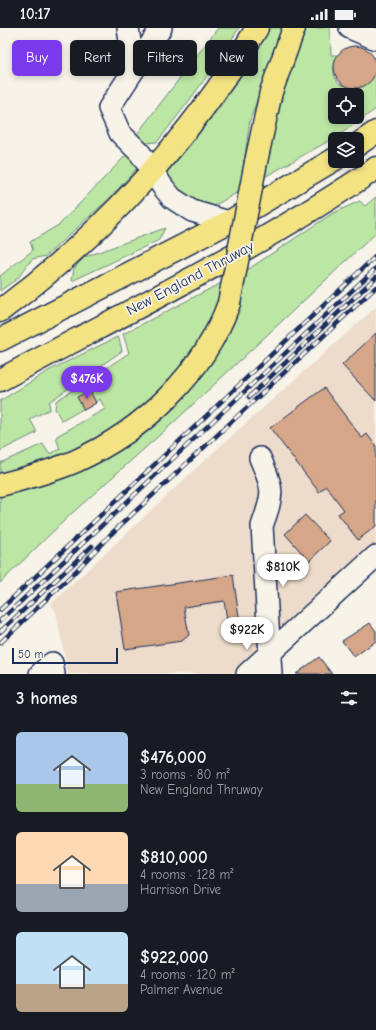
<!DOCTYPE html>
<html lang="en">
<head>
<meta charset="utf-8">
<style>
  :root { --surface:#171b24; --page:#20242c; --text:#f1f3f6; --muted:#9ea1a6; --accent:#7c3aed }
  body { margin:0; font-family:"Comic Neue",sans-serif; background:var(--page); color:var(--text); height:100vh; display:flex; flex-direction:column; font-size:15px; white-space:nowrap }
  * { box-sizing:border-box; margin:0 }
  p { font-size:13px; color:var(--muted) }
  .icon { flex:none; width:22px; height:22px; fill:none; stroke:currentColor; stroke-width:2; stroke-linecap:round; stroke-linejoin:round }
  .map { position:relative; height:646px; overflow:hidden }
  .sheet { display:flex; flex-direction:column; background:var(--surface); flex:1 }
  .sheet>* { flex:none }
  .guide { position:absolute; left:12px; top:12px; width:352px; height:36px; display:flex; gap:8px }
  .tools { position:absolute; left:328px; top:60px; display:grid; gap:8px }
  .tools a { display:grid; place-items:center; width:36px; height:36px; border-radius:6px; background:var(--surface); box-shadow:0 2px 6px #0003; font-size:20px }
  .scale { position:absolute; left:12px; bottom:10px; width:106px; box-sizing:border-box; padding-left:4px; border:2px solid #1b2f5e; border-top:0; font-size:11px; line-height:14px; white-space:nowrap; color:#1b2f5e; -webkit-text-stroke:3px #f7f3e8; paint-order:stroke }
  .price { position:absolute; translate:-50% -34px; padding:0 9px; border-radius:14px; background:#fff; color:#222; font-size:13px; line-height:26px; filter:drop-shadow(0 1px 2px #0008) }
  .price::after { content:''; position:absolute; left:50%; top:24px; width:12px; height:9px; margin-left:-6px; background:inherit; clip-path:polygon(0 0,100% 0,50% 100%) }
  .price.selected { background:var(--accent); color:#fff }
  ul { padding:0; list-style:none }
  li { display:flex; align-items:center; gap:12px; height:100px; padding:0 16px }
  li span { display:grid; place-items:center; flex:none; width:112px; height:80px; border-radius:6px; color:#555 }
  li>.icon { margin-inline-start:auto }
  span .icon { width:48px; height:48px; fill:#fffc; stroke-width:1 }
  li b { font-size:17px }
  h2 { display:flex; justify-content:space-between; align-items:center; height:48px; padding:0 16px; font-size:17px }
  .pill { padding:0 14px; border-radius:6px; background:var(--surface); box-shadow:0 2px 6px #0003; font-size:14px; line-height:36px }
  .pill.selected { background:var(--accent); color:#fff }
  .status { display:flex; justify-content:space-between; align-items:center; height:28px; padding:0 20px; background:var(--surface); direction:ltr }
  .status svg { height:11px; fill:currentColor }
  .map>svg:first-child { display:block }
  .built { fill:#eddccb }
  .green { fill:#bce6a3; stroke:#6c8a80; fill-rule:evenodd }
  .building { fill:#d5a687; stroke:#1b2f5e }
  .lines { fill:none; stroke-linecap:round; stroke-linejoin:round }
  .minor-casing { stroke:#1b2f5e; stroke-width:24 }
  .highway-casing { stroke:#1b2f5e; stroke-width:25 }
  .minor { stroke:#f7f3e8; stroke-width:21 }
  .highway { stroke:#f4e382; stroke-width:22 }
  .rail-casing { stroke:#1b2f5e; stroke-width:4.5 }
  .rail { stroke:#f7f3e8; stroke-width:3; stroke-dasharray:9; stroke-linecap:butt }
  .highway-bridge-casing { stroke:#1b2f5e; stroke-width:25; stroke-linecap:butt }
  .highway-bridge { stroke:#f4e382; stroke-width:22 }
  .labels { text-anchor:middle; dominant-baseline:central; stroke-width:3.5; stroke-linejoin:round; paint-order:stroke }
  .street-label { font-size:15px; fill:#1b2f5e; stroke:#f7f3e8 }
</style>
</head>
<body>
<div class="status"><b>10:17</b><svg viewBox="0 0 49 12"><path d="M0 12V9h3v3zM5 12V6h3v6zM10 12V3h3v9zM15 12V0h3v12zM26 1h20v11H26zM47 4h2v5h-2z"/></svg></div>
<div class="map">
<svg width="376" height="646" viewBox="0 0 376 646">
  <rect width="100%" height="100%" fill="#f7f3e8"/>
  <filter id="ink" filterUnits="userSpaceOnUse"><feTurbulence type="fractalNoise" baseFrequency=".025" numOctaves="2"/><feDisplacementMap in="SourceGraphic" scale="8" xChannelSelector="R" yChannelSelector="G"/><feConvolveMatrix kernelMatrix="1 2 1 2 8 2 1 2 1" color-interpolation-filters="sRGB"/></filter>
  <g filter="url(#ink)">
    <path class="built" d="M376,279V536L256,646H68L56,584L51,576L206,431Z"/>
    <path class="green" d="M218,0H239C214,40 186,78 157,114L144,115L134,110Z
      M265,0H283L250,92L240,163L214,178L194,176L167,151L166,139Z
      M304,0H330L331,27H338C318,68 376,69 374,32H376V81L339,107L263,150L280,63ZM335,67H357V89H335Z
      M131,122L136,130L137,140L111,169L46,228L32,231L18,250L0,263V248L33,222L30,214L60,196Z
      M376,169V205L172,396L70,487L0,555V467L88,436L202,345L232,298L243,267L247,242L333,185L360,173L365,178Z
      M165,200L159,212L72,253L74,240L85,229Z
      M223,254C209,335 134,396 64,429C44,438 21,442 0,449V435L43,416L49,426L60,421L56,410L57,408L105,381L100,371L62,393L55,381L56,373L129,325L123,306Z
      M117,309L119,311L122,323L49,374L50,381L30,391L36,402V405L0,423V373L48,343Z"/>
    <path class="building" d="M334 39a21 21 0 1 1 42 0a21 21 0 1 1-42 0Z
      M376,305V373L342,337Z
      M324,360L362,410L367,406L376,418V498L358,512L338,486L344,482L326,458L319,464L270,400Z
      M90,363L96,375L84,382L77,369Z
      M305,487L330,513L309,533L285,506Z
      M233,547L240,596L228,598L224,573L184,579L189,607L182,613L125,621L116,564Z
      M370,595L376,603V613L354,629L342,613Z
      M319,629L332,646H296Z"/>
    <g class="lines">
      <g class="minor-casing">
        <path id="minor" d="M128,0L134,41
          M161,0L109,80L120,105L140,125L163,159L172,170L192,183L229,194
          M350,0L376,11
          M260,430C274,462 274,465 262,498L271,646
          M40,646L52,635L54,646
          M247,646L376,528"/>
      </g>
      <g class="highway-casing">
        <path id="highway" d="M357,117L376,104
          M256,134L271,64L294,0
          M0,283C102,207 191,110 257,0
          M0,312L229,194L335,131
          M0,352C127,284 257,221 376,140
          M0,457C26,450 51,444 76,433C144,402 204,345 229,275"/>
      </g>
      <use href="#minor" class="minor"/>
      <use href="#highway" class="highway"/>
      <g class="rail-casing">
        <path id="rail" d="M249,369L376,249
          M0,582L376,228
          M0,593L376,240
          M0,604L92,518
          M0,615L73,546L110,507L376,259"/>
      </g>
      <use href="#rail" class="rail"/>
      <g class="highway-bridge-casing">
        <path id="highway-bridge" d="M229,275L256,134"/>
      </g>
      <use href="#highway-bridge" class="highway-bridge"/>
    </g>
  </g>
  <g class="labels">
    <g class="street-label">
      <text transform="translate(190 250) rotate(-28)">New England Thruway</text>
    </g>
  </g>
</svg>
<div class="tools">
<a><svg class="icon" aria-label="locate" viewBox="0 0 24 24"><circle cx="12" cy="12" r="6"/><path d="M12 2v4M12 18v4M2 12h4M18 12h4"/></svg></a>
<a><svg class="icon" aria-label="layers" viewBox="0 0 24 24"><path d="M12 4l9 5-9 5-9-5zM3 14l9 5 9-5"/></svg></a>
</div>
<div class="scale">50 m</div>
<b class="price selected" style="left:87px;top:372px">$476K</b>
<b class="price" style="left:283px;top:560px">$810K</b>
<b class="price" style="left:247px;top:623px">$922K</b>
<div class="guide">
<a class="pill selected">Buy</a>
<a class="pill">Rent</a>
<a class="pill">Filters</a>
<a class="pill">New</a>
</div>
</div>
<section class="sheet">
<h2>3 homes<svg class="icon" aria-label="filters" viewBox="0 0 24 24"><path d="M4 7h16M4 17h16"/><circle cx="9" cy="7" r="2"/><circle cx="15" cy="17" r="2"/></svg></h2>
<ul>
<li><span style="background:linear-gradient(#a9c7e8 65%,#8fb573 0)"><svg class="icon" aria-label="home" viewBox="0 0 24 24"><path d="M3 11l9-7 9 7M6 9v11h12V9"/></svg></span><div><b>$476,000</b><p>3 rooms · 80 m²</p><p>New England Thruway</p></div></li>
<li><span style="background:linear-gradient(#ffd9b3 65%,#9aa5b1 0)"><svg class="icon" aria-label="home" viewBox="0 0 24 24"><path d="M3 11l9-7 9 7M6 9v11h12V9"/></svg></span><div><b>$810,000</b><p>4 rooms · 128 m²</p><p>Harrison Drive</p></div></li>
<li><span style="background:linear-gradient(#bfe0f5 65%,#b9a48a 0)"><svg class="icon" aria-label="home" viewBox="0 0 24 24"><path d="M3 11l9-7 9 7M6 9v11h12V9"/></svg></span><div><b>$922,000</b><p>4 rooms · 120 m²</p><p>Palmer Avenue</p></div></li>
</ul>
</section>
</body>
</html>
